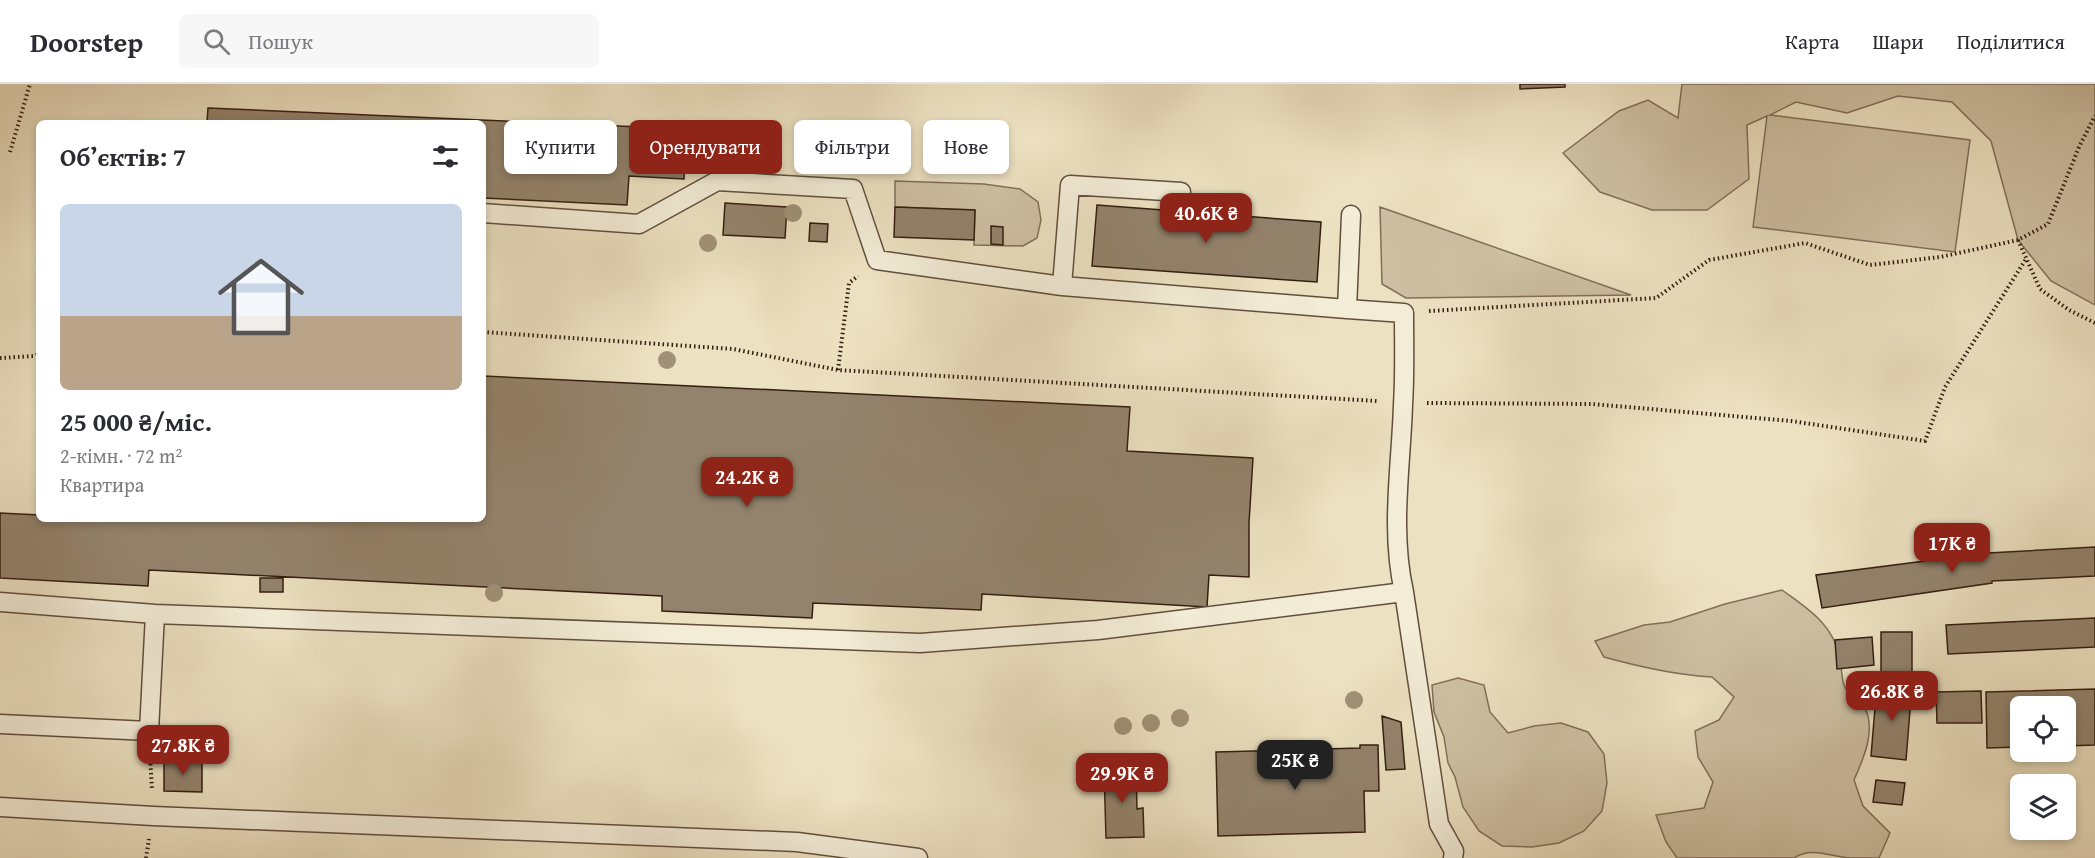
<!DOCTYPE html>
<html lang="uk">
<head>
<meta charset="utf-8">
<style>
  :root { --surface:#fff; --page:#f7f7f7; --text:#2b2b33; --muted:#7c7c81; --line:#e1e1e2; --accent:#8f2418 }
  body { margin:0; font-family:"Gentium Book Plus",serif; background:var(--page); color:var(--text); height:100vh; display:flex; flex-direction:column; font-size:22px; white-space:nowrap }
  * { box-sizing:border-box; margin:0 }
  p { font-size:20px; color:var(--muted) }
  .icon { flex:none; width:33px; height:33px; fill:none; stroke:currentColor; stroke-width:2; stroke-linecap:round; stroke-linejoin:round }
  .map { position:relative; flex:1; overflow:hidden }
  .side { position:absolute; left:36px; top:36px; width:450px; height:402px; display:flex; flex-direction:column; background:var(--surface); border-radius:9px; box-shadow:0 3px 9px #0003 }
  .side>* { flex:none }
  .banner { position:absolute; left:504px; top:36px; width:570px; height:54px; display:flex; gap:12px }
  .controls { position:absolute; left:2010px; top:612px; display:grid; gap:12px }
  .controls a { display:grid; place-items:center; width:66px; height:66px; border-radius:9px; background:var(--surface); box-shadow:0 3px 9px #0003; font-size:30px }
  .price { position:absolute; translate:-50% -51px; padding:0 14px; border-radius:12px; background:var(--accent); color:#fff; font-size:20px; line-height:39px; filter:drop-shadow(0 2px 3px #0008) }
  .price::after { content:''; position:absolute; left:50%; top:36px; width:18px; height:14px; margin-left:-9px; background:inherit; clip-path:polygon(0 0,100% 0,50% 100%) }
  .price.selected { background:#222; color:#fff }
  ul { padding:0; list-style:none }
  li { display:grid; align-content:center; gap:12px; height:318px; padding:0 24px }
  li+li { border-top:2px solid var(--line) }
  li span { display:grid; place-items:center; height:186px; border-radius:9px; color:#555 }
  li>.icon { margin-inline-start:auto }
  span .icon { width:108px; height:108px; fill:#fffc; stroke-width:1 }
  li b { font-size:26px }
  h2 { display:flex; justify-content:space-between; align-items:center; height:72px; padding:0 24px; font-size:26px }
  .tag { padding:0 21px; border-radius:9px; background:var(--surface); box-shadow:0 3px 9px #0003; font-size:21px; line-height:54px }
  .tag.selected { background:var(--accent); color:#fff }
  header { display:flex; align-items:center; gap:36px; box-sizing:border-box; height:84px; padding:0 30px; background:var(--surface); border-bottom:2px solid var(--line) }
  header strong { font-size:28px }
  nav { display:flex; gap:33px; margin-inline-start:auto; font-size:21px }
  .search { width:420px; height:54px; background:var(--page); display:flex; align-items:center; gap:15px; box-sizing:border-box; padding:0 21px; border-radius:9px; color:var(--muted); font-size:22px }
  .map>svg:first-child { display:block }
  .green { fill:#cdc0a3; stroke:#806f59; stroke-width:1.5 }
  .building { fill:#93836c; stroke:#331e0f; stroke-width:1.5 }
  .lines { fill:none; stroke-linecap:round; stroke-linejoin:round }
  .service-casing { stroke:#614f3c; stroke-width:21 }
  .path { stroke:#331e0f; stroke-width:4; stroke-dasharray:1.5 3; stroke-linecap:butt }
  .service { stroke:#f3ecd7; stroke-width:18 }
  .tree { fill:#a09177 }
</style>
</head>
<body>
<header>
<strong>Doorstep</strong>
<div class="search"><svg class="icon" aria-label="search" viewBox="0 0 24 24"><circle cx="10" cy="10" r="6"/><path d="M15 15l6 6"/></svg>Пошук</div>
<nav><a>Карта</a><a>Шари</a><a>Поділитися</a></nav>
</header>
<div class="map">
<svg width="2095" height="774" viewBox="0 0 2095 774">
  <rect width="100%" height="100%" fill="#ece1c1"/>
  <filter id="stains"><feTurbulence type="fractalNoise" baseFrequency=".00333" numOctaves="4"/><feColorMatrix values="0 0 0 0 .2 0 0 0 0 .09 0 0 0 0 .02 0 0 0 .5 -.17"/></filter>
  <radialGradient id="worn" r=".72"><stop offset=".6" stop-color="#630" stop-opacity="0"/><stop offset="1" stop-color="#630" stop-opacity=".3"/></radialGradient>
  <path class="green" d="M1682,0H2095V221L2051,197L2018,156L1991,57L1952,18L1898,12L1847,29L1796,18L1770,31L1970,56L1955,168L1753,143L1767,32L1747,41L1749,95L1707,126H1652L1600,108L1563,69L1619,27L1648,16L1678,34Z
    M895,97L984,100L1020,105L1038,118L1041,136L1037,154L1023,162L974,161L975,126L895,123Z
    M1380,123L1631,211L1406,214L1382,200Z
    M1782,506C1808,525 1833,540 1840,574C1842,583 1841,593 1844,601C1847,610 1858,615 1863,621C1878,643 1863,676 1854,696L1863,722L1890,749L1879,774C1870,774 1860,774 1850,774C1833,773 1810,762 1794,774H1677L1666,758L1656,731L1704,724L1713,698L1698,673L1695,647L1719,636L1734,613L1712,593C1675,591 1640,583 1604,573L1595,557L1644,541L1670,538L1725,520Z
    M1458,594L1484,601L1490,628L1508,649L1534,642L1561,639L1588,648L1604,670L1607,699L1602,727L1584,747L1559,759L1532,763L1502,762L1479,747L1463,723L1455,693L1448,679L1444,653L1434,628L1432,601Z"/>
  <path class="building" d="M1520,0H1565V3L1520,5Z
    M208,24L686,45L684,95L629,92L627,121L483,114V39H207Z
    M725,119L787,123L785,154L723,151Z
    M1097,121L1321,138L1317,198L1092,182Z
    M895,123L975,126L974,156L894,153Z
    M810,139L828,140L827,158L809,157Z
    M991,142L1003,143V161L991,160Z
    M483,292L1130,323L1127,367L1253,374L1249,439V493L1209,491L1207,523L982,510L981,526L813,519L812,534L662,527V512L149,486L148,502L0,494V429L39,431V435L143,436L483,435Z
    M2095,463V492L1992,497V499L1822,524L1816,491L1988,469Z
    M260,494H283V508H260Z
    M2095,534V563L1948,570L1946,541Z
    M1881,548H1912V595H1881Z
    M1872,553L1874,581L1837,585L1835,556Z
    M1877,600L1912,602L1906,676L1871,672Z
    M2095,605V661L2066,662V622H2020V663L1987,664L1986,608Z
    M1981,607L1982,639H1937L1936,608Z
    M1382,632L1401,638L1405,685L1386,686Z
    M1360,661H1378L1379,707H1364L1365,748L1218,752L1216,668L1360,664Z
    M164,677H202V708L164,707Z
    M1136,684L1137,725L1143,724L1144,753L1106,754L1104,685Z
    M1876,696L1905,699L1902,721L1873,718Z"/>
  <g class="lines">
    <g class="service-casing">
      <path id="service" d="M483,129L639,140L717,97L853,105L877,176L1062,202L1347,225
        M1351,131L1347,225L1404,229C1404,259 1405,290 1403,321C1401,383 1390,446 1404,508L1439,740L1454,767L1453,774
        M1062,202L1070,101L1181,108
        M0,518L155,530L920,559L1098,546L1404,508
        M0,640L149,647L155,530
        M0,723L153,732L797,758L918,774"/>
    </g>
    <path class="path" d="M10,68L30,0
      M867,88L875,79L876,52
      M2018,156L2040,205L2069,226L2095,239
      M1429,227L1656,214L1709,176L1805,159L1870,181L1940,173L2018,156L2048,140L2079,63L2095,32
      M483,248L733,265L838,286L1377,317
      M0,274L34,272L39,270
      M838,286L849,199L858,192
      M1427,319L1592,320L1791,337L1925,357L1945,303L2026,175
      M150,671L152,706
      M146,774L149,755"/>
    <use href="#service" class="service"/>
  </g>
  <g class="tree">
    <circle cx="793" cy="129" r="9"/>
    <circle cx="708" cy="159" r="9"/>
    <circle cx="667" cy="276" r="9"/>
    <circle cx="494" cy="509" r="9"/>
    <circle cx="1354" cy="616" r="9"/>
    <circle cx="1180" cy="634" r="9"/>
    <circle cx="1151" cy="639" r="9"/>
    <circle cx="1123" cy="642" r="9"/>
  </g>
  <rect width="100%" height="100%" filter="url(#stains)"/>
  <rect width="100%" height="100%" fill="url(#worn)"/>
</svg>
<div class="controls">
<a><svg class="icon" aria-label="locate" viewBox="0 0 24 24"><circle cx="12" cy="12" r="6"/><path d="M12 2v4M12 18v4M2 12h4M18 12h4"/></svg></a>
<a><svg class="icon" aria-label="layers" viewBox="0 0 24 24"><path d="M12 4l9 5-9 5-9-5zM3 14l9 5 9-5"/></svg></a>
</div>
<b class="price" style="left:1206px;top:160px">40.6K ₴</b>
<b class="price" style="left:747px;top:424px">24.2K ₴</b>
<b class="price" style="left:1952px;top:490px">17K ₴</b>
<b class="price" style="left:1892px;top:638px">26.8K ₴</b>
<b class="price" style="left:183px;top:692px">27.8K ₴</b>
<b class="price selected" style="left:1295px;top:707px">25K ₴</b>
<b class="price" style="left:1122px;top:720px">29.9K ₴</b>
<div class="banner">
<a class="tag">Купити</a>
<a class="tag selected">Орендувати</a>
<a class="tag">Фільтри</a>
<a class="tag">Нове</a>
</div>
<section class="side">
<h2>Об’єктів: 7<svg class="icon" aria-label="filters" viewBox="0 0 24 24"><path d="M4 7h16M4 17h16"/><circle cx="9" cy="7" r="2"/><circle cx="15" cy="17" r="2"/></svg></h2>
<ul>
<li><span style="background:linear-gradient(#c9d6e8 60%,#b9a48a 0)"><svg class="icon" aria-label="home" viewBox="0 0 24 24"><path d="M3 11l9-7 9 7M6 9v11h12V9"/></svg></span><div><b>25 000 ₴/міс.</b><p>2-кімн. · 72 m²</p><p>Квартира</p></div></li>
</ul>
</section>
</div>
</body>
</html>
